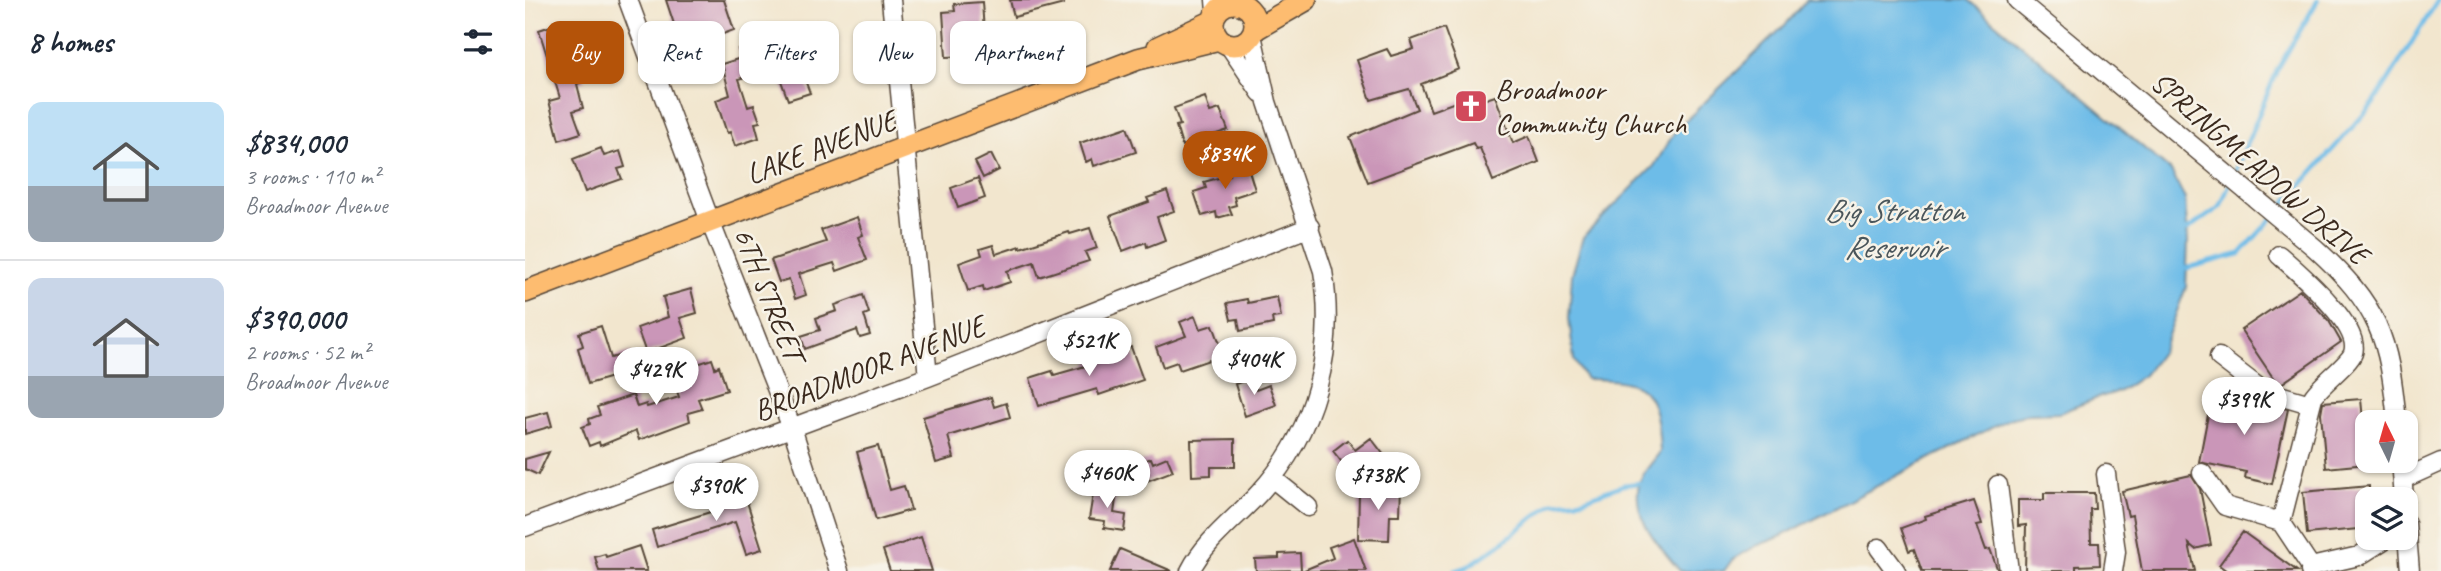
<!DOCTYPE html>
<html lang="en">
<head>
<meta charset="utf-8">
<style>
  :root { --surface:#fff; --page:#f2f2f3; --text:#1f2937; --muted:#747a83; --line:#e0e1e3; --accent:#b45309 }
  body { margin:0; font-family:Caveat,sans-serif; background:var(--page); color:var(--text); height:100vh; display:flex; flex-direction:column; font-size:26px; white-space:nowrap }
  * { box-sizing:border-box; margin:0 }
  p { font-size:23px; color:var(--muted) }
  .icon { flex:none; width:38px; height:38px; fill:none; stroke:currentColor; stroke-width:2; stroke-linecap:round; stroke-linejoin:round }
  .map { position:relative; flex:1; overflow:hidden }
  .details { display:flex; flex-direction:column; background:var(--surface); width:525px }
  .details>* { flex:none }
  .top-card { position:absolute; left:21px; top:21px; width:665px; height:63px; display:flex; gap:14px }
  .needle { width:46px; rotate:355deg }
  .fabs { position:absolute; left:1830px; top:410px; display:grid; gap:14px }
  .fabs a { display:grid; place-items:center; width:63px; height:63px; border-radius:14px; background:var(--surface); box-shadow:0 2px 5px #0004; font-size:35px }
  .price { position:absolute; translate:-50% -60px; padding:0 16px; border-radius:24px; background:#fff; color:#222; font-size:23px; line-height:46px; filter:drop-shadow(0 2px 4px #0008) }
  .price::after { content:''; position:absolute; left:50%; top:42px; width:21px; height:16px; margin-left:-10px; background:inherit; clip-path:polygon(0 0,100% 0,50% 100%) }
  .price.on { background:var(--accent); color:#fff }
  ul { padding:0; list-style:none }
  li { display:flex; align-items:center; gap:21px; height:175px; padding:0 28px }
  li+li { border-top:2px solid var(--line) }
  li span { display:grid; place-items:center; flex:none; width:196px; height:140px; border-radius:14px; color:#555 }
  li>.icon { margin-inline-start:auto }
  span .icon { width:84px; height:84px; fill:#fffc; stroke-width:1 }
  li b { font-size:30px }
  h2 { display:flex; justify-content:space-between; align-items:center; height:84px; padding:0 28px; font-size:30px }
  .tag { padding:0 24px; border-radius:14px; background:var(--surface); box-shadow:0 2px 5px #0004; font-size:24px; line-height:63px }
  .tag.on { background:var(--accent); color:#fff }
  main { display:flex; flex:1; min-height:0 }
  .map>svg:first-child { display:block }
  .water { fill:#6dbce8; stroke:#547383; stroke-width:2 }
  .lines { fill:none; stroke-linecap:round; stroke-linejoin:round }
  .stream { stroke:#6dbce8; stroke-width:4.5 }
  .building { fill:#ca96b8 }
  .minor-casing { stroke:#564638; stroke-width:21 }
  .major-casing { stroke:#564638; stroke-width:24 }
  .minor { stroke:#fff; stroke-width:18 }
  .major { stroke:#fdbc70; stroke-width:21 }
  .labels { text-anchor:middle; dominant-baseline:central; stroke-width:5; stroke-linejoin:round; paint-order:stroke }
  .poi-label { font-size:30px; fill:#3b2a1e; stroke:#f7f3e8; text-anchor:start }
  .street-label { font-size:30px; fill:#3b2a1e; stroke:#f7f3e8 }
  .water-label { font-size:32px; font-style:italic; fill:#4a565b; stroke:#f7f3e8 }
</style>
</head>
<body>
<main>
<section class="details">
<h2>8 homes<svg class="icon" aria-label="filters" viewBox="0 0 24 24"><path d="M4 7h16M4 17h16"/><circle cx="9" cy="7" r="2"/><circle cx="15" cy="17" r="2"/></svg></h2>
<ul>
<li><span style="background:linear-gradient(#bfe0f5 60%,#9aa5b1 0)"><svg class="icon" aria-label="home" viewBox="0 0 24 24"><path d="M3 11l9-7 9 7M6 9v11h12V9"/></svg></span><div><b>$834,000</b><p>3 rooms · 110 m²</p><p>Broadmoor Avenue</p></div></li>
<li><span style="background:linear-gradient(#c9d6e8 70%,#9aa5b1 0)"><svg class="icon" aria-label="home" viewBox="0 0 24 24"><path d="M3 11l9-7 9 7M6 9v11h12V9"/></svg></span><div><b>$390,000</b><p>2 rooms · 52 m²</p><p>Broadmoor Avenue</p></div></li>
</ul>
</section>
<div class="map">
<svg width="1916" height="571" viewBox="0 0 1916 571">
  <rect width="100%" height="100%" fill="#f7f3e8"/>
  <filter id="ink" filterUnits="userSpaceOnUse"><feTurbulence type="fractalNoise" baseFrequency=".0143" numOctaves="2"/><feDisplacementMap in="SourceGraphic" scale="14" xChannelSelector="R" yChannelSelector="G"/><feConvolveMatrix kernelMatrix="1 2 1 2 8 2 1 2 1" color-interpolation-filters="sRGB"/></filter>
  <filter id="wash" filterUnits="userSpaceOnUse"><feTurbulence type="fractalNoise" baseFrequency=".00686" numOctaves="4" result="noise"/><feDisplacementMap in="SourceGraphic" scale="28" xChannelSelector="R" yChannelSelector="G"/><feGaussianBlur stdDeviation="1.57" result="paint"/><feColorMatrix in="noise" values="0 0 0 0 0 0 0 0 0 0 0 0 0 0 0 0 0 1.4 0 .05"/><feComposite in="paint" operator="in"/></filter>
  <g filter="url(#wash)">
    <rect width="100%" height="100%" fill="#f2e6ce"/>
    <path class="water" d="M1282,0H1443L1646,171L1660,199L1663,242L1661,287L1637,351L1619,375L1595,391L1575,397L1534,413L1503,414L1484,419L1398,462L1257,536L1231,546L1207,560L1199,571H1155C1136,548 1106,518 1114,484C1116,473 1129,461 1135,452C1132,390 1123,379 1061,379L1049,360L1044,318L1047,275L1058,237L1129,166L1151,130L1262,23Z"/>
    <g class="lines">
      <path class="stream" d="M1709,175L1752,70L1793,0
        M1753,211L1849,103L1913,0
        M1662,230L1695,207L1705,183
        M1662,268L1715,254L1748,217
        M930,571L942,567L974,545L1027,503L1057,500L1098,485L1114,483"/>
    </g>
    <g id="blocks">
      <path class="building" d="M141,0H199L209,30L190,37L189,34L156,45Z
        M485,0H539V4L489,17Z
        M457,2L460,47L444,48L445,56L421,57L418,12L430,11L429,4Z
        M44,20L48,33L45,34L60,81L52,84L58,108L48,111L56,133L34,140L24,101L35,98L14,30Z
        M919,28L934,69L896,84L906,111L944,97L946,104L970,96L988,143L1004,136L1014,162L968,181L955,148L951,149L948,143L843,182L825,137L892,109L884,89L846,100L832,60L862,49L866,56L889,49L886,40Z
        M245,38L252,57L269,52L271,58L279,55L285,72L278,75L285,93L263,100L251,67L214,79L223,107L229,105L235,122L230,123L234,138L210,146L205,132L202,133L191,100L205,95L197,64L216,58L213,49Z
        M680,97L685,112L695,109L703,130L657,146L651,126L655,125L649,108Z
        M602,127L611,152L569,166L567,159L561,162L555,143Z
        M76,148L79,156L95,151L100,167L93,169L97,179L60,192L48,159Z
        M466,154L474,170L458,178L450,162Z
        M721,161L730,190L709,197L711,205L704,207L707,214L692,218L691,212L677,216L669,192L681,188L679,182L704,175L701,167Z
        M453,178L460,198L433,208L426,188Z
        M642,191L649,211L632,217L640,240L622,247L621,242L598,251L585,216L624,202L622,198Z
        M332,217L338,235L333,237L342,260L312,271L309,263L274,274L281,295L270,299L264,279L254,282L246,260L301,242L296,230Z
        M565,228L572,248L560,252L564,261L514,277L509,262L482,271L485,282L459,291L458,286L443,291L434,263L457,255L455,249L468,245L471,254L495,246V248L544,232L545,234Z
        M166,289L172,313L155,318L162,338L121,353L112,328L143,317L138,297Z
        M1775,290L1804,321L1816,342L1756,384L1751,382L1716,330Z
        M338,295L344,313L339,315L345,335L335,338L332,330L280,349L276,336L295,330L291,318L312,311L310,305Z
        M752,297L756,317L747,318L748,324L715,331L713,319L706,320L702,303L722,299L723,303Z
        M670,316L675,329L688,325L699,355L655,370L652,362L638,367L631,347L661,336L655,322Z
        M76,326L86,358L106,352L111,370L63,384L53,348L58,346L54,333Z
        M606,347L618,380L574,395L572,389L514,406L505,378L527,371L529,375L564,365L563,362Z
        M187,359L190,368L194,366L202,390L173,399L177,409L163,413L165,421L114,440L111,431L75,446L74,442L64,446L57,427L65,424L64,419L75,415L72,407L108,395L112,407L121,404L122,407L154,397L146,373Z
        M727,378L731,390L744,385L751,405L720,416L710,384Z
        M1693,390L1717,395L1716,401L1763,409L1747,484L1720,478L1721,472L1674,462L1683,415L1688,416Z
        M466,397L469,407L481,403L485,417L423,436L429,458L411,463L398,417Z
        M1836,399L1842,464L1801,468L1796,413L1798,402Z
        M23,412L27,426L0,434V418Z
        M846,438L865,463L845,477L835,464L836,460L823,470L808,451L822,440L830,450Z
        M710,439V467H686V475L667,476L666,440Z
        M353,446L365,490L379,486L386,510L351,520L332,452Z
        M24,452L13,475L0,469V459Z
        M642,457L648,471L609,486L602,467L626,458L628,463Z
        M1666,475L1675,489L1686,545L1670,549L1664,544L1670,571H1617L1607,515L1603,516L1597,491Z
        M850,484L876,485L875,515H865L864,540L833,539L834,492L857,493Z
        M1844,486L1843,528L1782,534L1778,492Z
        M569,488L592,492L589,513L601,515L599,531L579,528L580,521L564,519Z
        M218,489L237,549L221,554L210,522L132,547L127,530L195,509L191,498Z
        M1519,493H1569L1570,509H1565L1566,543H1574L1575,565L1551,566V571H1500L1501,525L1493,526V500H1519Z
        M1449,501L1457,524L1452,525L1461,550L1465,549L1473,571H1397L1389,549L1384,551L1376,528L1401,519L1400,516Z
        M1718,532L1772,571H1702L1694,565Z
        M396,537L407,571H365L358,550Z
        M829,538L841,571H777L808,558L804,547Z
        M114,546L122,571H74L70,557L80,554L81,557Z
        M595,549L647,571H585Z
        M775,553L776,570L731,571L730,559L754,558V554Z"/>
    </g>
  </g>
  <g filter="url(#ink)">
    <use href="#blocks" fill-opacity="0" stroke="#564638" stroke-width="2"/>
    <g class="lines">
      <g class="minor-casing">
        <path id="minor" d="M103,0L185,221L267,428L314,571
          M366,0L403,377
          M690,0L691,12
          M710,0L711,3
          M1492,0L1790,248C1854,306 1864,337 1872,422
          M703,44L736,93
          M1754,255C1772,271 1837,326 1828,353C1824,364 1796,384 1788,397L1756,522L1786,567L1785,571
          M1694,357L1737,390L1785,404
          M1876,460L1879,499
          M1677,473L1700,506L1756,522
          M1581,474L1591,552L1588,571
          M747,478L783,507
          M1878,479L1916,462
          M1473,485L1484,571
          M1881,523L1885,571
          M0,527L403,377L785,227
          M1354,548L1371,571
          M1786,567L1834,556L1859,540
          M665,571C681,539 713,517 736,491C790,431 811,351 798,271L742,102L727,35"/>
      </g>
      <g class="major-casing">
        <path id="major" d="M688 24a21 21 0 1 1 42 0a21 21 0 1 1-42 0Z
          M729,30L781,0
          M633,47L688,21
          M0,292L613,59L694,39"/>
      </g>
      <use href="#minor" class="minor"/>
      <use href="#major" class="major"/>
    </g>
  </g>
  <defs>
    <g id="church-square" transform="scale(1.75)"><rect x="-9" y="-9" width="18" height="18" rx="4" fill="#d1495b" stroke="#f7f3e8"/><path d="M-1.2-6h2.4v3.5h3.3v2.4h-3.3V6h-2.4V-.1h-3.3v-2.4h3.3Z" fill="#fff"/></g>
  </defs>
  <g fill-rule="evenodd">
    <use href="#church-square" x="946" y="106"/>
  </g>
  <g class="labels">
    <g class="poi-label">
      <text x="970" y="89">Broadmoor<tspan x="970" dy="34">Community Church</tspan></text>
    </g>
    <g class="street-label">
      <text transform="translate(296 147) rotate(-21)">LAKE AVENUE</text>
      <text transform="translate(1735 168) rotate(41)">SPRINGMEADOW DRIVE</text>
      <text transform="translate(244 294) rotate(68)">6TH STREET</text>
      <text transform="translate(344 368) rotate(-21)">BROADMOOR AVENUE</text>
    </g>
    <g class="water-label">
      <text x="1369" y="210">Big Stratton<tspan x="1369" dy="37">Reservoir</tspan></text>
    </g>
  </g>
</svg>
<div class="fabs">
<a><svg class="needle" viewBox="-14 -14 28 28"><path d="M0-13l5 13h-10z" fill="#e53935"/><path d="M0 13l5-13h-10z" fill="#747a83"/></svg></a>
<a><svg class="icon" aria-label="layers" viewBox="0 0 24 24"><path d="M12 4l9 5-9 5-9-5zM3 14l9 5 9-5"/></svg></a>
</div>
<b class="price on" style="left:700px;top:191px">$834K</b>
<b class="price" style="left:564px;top:378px">$521K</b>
<b class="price" style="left:729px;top:397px">$404K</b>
<b class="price" style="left:131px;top:407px">$429K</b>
<b class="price" style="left:1719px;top:437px">$399K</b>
<b class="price" style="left:582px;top:510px">$460K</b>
<b class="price" style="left:853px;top:512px">$738K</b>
<b class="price" style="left:191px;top:523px">$390K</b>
<div class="top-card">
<a class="tag on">Buy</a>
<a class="tag">Rent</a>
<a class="tag">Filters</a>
<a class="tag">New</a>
<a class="tag">Apartment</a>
</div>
</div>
</main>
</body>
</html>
